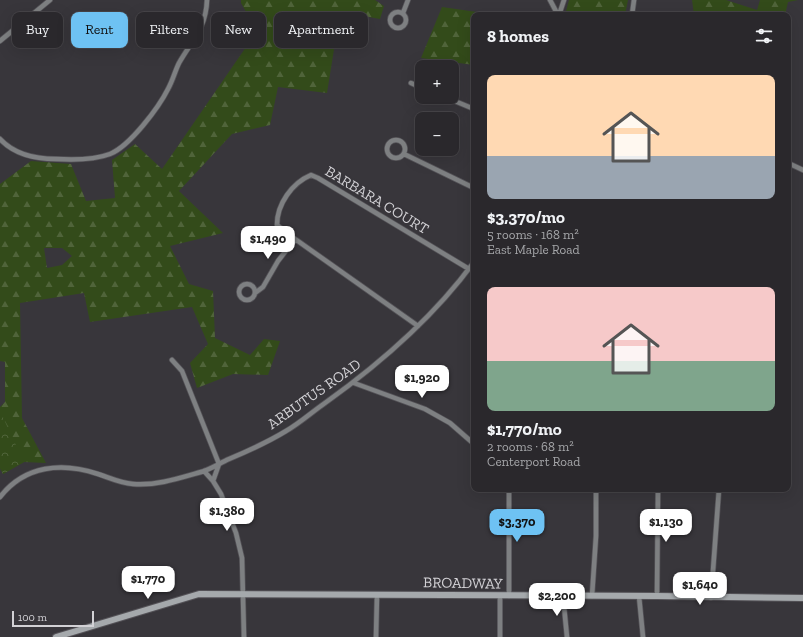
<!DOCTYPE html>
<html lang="en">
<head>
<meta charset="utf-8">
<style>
  :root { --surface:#2a282c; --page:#323034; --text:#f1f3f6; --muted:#a5a6a9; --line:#464448; --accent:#6ec2f3 }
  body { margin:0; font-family:"Zilla Slab",serif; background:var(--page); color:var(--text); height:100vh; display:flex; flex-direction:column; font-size:15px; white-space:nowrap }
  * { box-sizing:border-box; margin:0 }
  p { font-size:13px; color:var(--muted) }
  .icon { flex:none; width:22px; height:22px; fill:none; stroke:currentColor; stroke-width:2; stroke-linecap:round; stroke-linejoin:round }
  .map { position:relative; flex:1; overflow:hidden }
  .panel { position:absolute; left:471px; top:12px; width:320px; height:480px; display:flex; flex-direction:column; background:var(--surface); border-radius:8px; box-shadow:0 4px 16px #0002,0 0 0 1px var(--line) }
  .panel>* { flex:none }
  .top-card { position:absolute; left:12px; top:12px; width:380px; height:36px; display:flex; gap:8px }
  .controls { position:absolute; left:415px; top:60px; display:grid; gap:8px }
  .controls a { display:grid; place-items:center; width:44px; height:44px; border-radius:8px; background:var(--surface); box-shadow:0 4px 16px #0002,0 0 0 1px var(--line); font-size:20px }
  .scale { position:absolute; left:12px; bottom:10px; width:82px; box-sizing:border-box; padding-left:4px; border:2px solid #d2d1d5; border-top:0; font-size:11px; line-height:14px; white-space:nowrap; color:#d2d1d5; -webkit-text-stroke:3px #38363b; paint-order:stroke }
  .price { position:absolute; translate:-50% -34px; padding:0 9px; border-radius:8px; background:#fff; color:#222; font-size:13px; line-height:26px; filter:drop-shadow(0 1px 2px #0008) }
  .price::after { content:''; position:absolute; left:50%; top:24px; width:12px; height:9px; margin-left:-6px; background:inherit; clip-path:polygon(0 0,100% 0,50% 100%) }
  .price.active { background:var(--accent); color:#111 }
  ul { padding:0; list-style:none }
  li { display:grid; align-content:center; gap:8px; height:212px; padding:0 16px }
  li span { display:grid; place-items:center; height:124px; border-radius:8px; color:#555 }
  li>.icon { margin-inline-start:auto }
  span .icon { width:72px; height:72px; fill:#fffc; stroke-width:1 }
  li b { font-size:17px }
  h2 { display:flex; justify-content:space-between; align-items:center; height:48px; padding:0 16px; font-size:17px }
  .pill { padding:0 14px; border-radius:8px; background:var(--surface); box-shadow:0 4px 16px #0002,0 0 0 1px var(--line); font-size:14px; line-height:36px }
  .pill.active { background:var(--accent); color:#111 }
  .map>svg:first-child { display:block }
  .forest { fill:url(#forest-firs); fill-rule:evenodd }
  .park { fill:url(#park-crowns) }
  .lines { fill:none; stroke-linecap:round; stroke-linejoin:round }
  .street-casing { stroke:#545257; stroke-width:6 }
  .secondary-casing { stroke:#545257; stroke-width:8 }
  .street { stroke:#7e8082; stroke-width:4.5 }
  .secondary { stroke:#a5a9ac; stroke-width:6 }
  .labels { text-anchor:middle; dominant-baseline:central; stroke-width:3.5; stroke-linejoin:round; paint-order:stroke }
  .street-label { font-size:15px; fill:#d2d1d5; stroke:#38363b }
</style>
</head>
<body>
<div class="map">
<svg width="803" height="637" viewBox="0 0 803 637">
  <defs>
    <pattern id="forest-firs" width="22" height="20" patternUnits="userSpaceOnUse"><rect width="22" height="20" fill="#334b1a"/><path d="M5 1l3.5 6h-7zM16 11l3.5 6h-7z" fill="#50643a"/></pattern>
    <pattern id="park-crowns" width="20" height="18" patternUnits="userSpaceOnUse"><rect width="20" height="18" fill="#334b1a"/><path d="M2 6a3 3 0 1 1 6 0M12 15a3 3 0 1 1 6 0" fill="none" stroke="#50643a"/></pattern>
  </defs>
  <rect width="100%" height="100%" fill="#38363b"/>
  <path class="forest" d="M241,0H375L384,6L380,19L340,12L327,93L278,87L270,125L232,134L179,191L223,233L170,246L189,284L213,291L215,338L250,355L264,339L280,341L268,375L233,374L197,388L190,363L208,344L192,307L90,322L84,293L20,303L22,418L46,463L24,462L3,474L0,468V407L5,402V362L0,361V184L31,161L71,164L86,201L115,198L112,160L135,144L162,169L257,31L241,3ZM44,248H62L72,256L62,265L47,268Z
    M569,0H628L625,15H565Z
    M692,0H726L757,10L760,0H798L788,2L785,15H694Z
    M442,7L498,15H474V65L421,58Z"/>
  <path class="park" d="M0,411L24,462L3,474L0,468Z"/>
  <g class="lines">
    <g class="street-casing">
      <path id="street" d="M550,0L558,15
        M390 20a8 8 0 1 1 16 0a8 8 0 1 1-16 0Z
        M403,13L408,0
        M559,15L564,0
        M632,15L634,0
        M0,41L50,0
        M411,83L422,88
        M445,97L474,109
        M0,139C14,154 35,159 56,159C73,160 94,160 110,154C130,146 159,107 168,89C173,80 175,71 179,63C192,40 206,29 207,0
        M387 149a9 9 0 1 1 18 0a9 9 0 1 1-18 0Z
        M404,154L474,188
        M788,163L803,170
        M239 292a8 8 0 1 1 16 0a8 8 0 1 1-16 0Z
        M255,293L263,287L278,261L295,239
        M418,326L295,239L277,225C277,204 292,183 311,175L318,178L469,269
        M172,360L182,371L219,464L213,481
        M354,383L425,409L450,423L474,444
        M204,471L213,481L221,494L236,533L242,558L244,637
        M0,497C25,465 62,462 98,474C110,478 120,483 133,484C156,486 180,478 201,472C211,469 220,463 229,459C248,451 268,442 286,431C300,423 312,412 325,403C381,363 433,318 474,262
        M509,596V489
        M563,596L567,637
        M592,596L596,536V489
        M639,596L643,637
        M657,596L658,489
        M711,598L719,489
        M376,637L377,595
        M500,637V596"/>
    </g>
    <g class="secondary-casing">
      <path id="secondary" d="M56,637L199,594L657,596L803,598"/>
    </g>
    <use href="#street" class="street"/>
    <use href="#secondary" class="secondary"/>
  </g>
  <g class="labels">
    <g class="street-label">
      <text transform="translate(377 200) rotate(31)">BARBARA COURT</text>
      <text transform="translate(314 394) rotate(-35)">ARBUTUS ROAD</text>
      <text transform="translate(463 583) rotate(1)">BROADWAY</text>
    </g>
  </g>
</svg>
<div class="controls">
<a>+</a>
<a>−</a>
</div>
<div class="scale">100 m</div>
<b class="price" style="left:268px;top:260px">$1,490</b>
<b class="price" style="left:422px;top:399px">$1,920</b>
<b class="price" style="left:227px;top:532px">$1,380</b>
<b class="price active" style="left:517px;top:543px">$3,370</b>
<b class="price" style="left:666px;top:543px">$1,130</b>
<b class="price" style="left:148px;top:600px">$1,770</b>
<b class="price" style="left:700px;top:606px">$1,640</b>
<b class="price" style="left:557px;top:617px">$2,200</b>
<div class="top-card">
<a class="pill">Buy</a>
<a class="pill active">Rent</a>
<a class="pill">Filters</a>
<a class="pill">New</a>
<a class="pill">Apartment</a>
</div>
<section class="panel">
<h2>8 homes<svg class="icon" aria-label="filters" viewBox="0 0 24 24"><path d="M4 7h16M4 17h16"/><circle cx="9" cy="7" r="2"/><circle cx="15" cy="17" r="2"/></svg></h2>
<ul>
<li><span style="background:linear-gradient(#ffd9b3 65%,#9aa5b1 0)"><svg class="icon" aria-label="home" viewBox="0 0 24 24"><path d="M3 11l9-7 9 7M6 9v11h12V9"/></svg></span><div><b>$3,370/mo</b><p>5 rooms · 168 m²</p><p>East Maple Road</p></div></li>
<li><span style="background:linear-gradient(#f6c9c9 60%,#7fa58c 0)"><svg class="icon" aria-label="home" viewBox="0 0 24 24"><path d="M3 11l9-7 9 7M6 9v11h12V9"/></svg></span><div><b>$1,770/mo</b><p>2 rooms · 68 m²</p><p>Centerport Road</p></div></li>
</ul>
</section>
</div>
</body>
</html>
